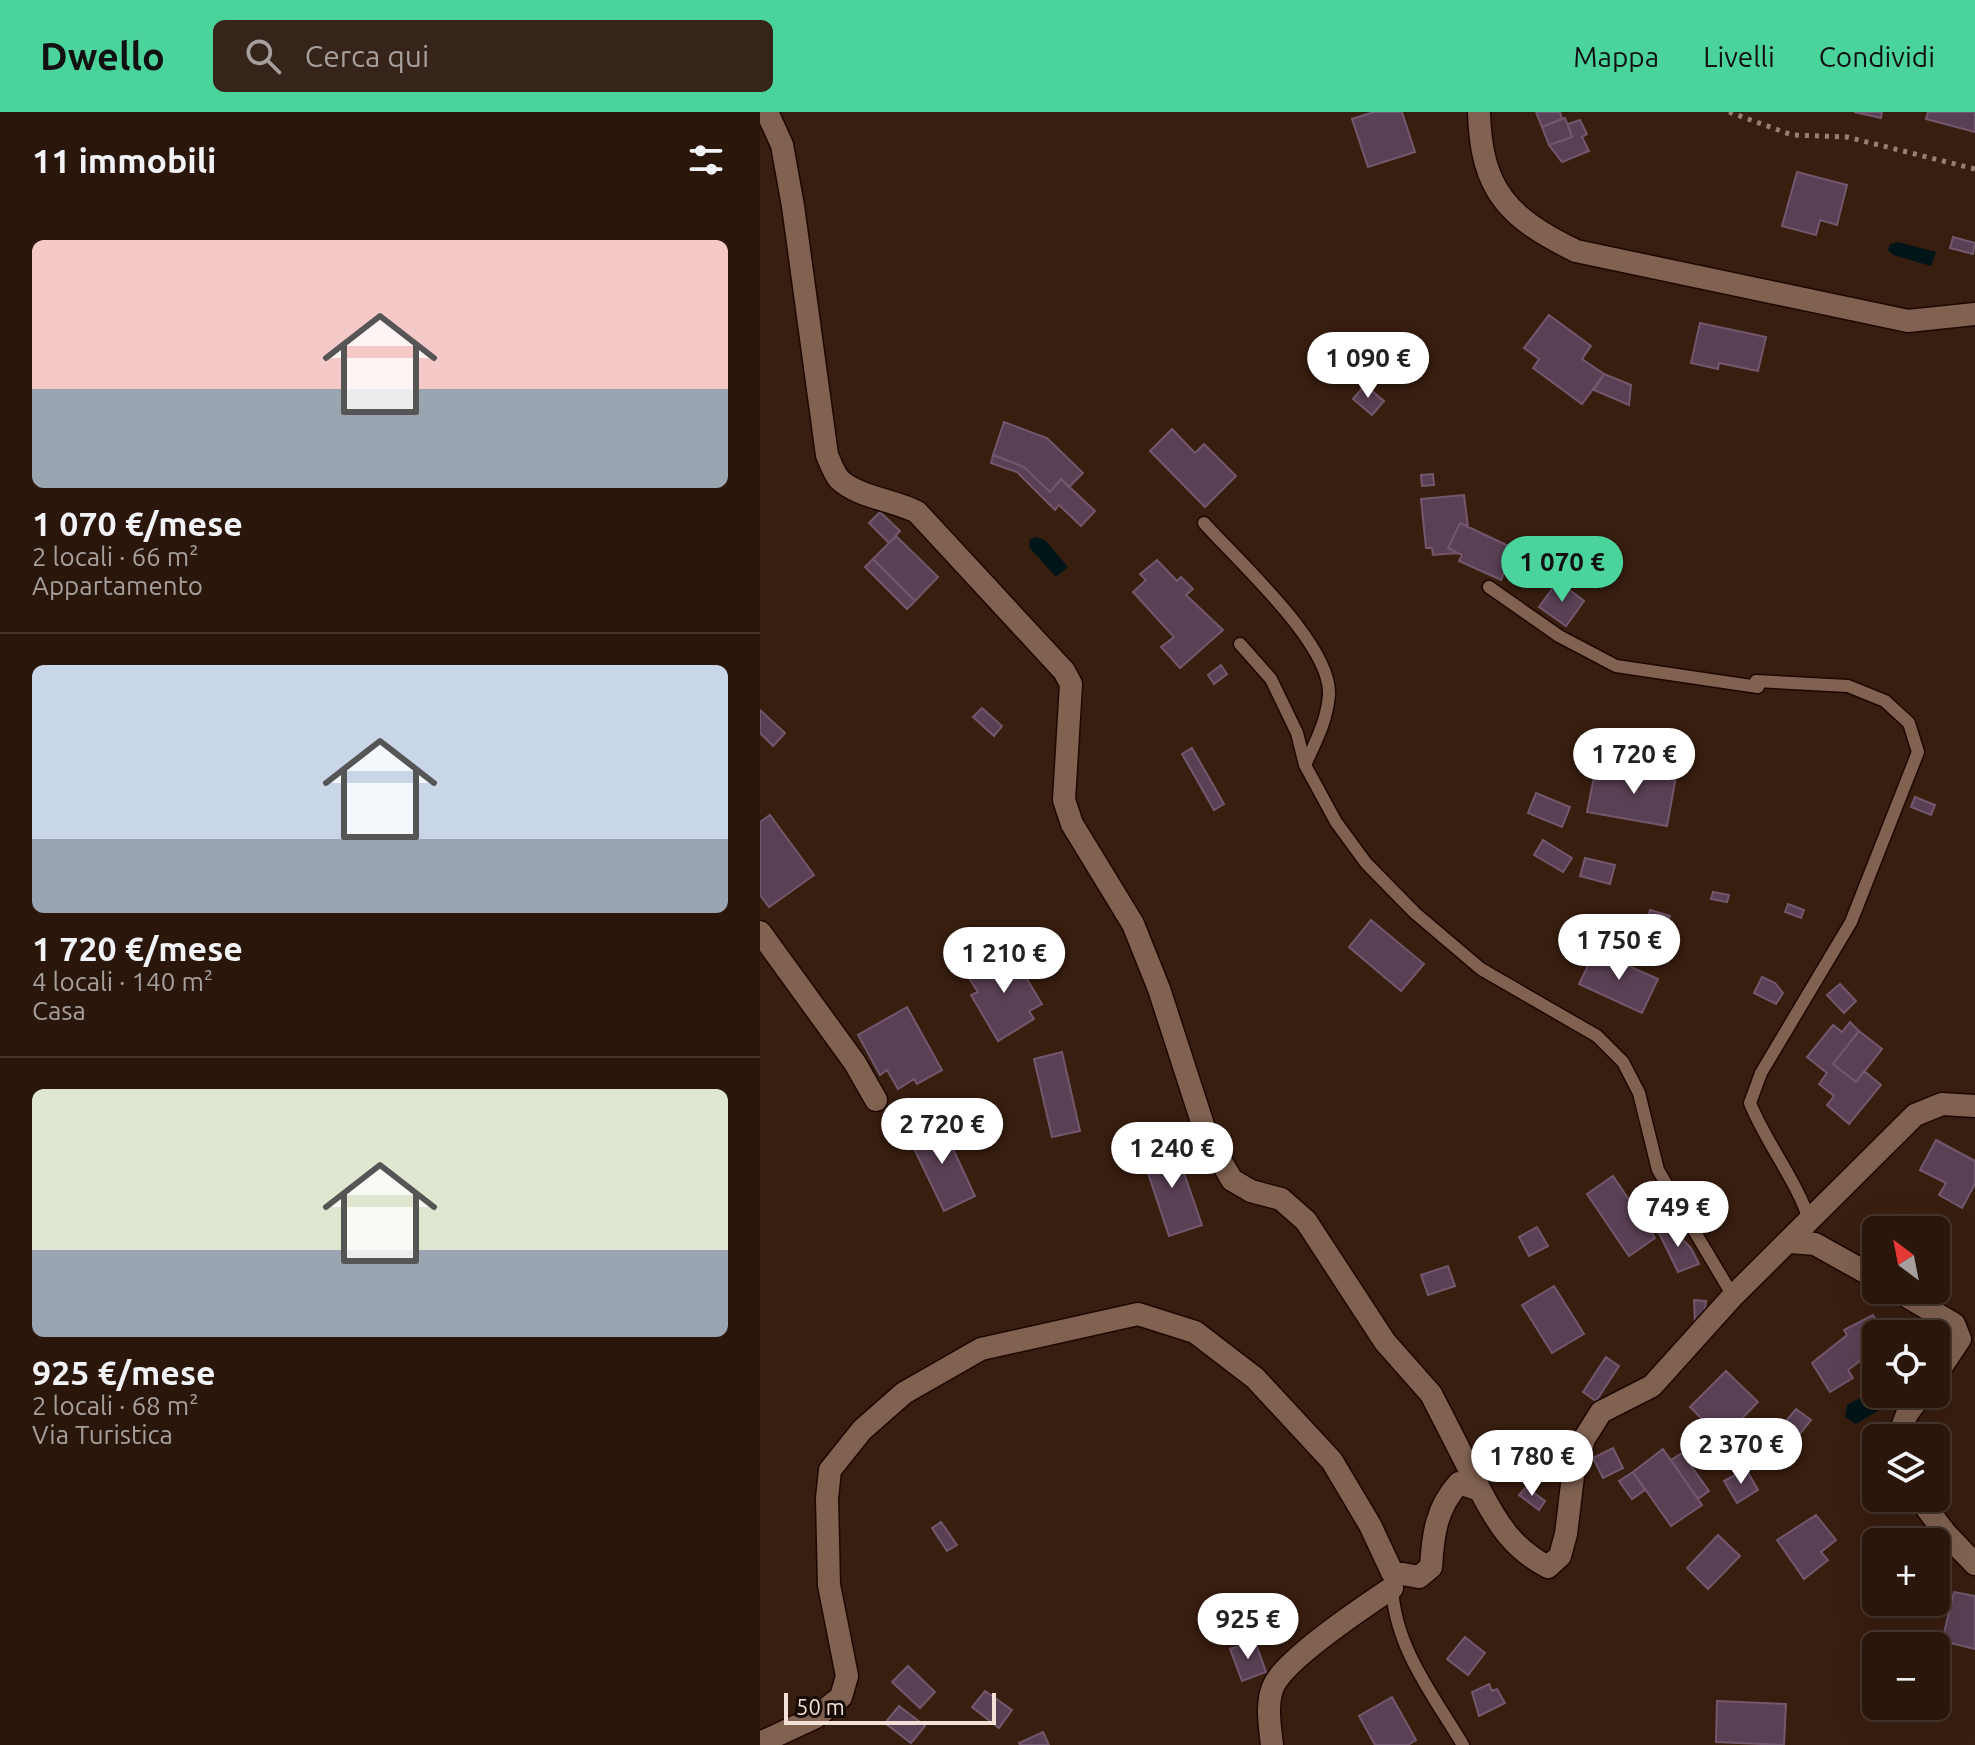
<!DOCTYPE html>
<html lang="it">
<head>
<meta charset="utf-8">
<style>
  :root { --surface:#2a160b; --page:#362319; --text:#f1f3f6; --muted:#a59f9d; --line:#46352c; --accent:#4ad49c }
  body { margin:0; font-family:Ubuntu,sans-serif; background:var(--page); color:var(--text); height:100vh; display:flex; flex-direction:column; font-size:30px; white-space:nowrap }
  * { box-sizing:border-box; margin:0 }
  p { font-size:26px; color:var(--muted) }
  .icon { flex:none; width:44px; height:44px; fill:none; stroke:currentColor; stroke-width:2; stroke-linecap:round; stroke-linejoin:round }
  .map { position:relative; flex:1; overflow:hidden }
  .drawer { display:flex; flex-direction:column; background:var(--surface); width:760px }
  .drawer>* { flex:none }
  .needle { width:52px; rotate:328deg }
  .controls { position:absolute; left:1102px; top:1104px; display:grid; gap:16px }
  .controls a { display:grid; place-items:center; width:88px; height:88px; border-radius:12px; background:var(--surface); box-shadow:0 8px 32px #0002,0 0 0 2px var(--line); font-size:40px }
  .scale { position:absolute; left:24px; bottom:20px; width:212px; box-sizing:border-box; padding-left:8px; border:4px solid #f3e1d7; border-top:0; font-size:22px; line-height:28px; white-space:nowrap; color:#f3e1d7; -webkit-text-stroke:6px #170b06; paint-order:stroke }
  .price { position:absolute; translate:-50% -68px; padding:0 18px; border-radius:28px; background:#fff; color:#222; font-size:26px; line-height:52px; filter:drop-shadow(0 2px 4px #0008) }
  .price::after { content:''; position:absolute; left:50%; top:48px; width:24px; height:18px; margin-left:-12px; background:inherit; clip-path:polygon(0 0,100% 0,50% 100%) }
  .price.current { background:var(--accent); color:#111 }
  ul { padding:0; list-style:none }
  li { display:grid; align-content:center; gap:16px; height:424px; padding:0 32px }
  li+li { border-top:2px solid var(--line) }
  li span { display:grid; place-items:center; height:248px; border-radius:12px; color:#555 }
  li>.icon { margin-inline-start:auto }
  span .icon { width:144px; height:144px; fill:#fffc; stroke-width:1 }
  li b { font-size:34px }
  h2 { display:flex; justify-content:space-between; align-items:center; height:96px; padding:0 32px; font-size:34px }
  header { display:flex; align-items:center; gap:48px; box-sizing:border-box; height:112px; padding:0 40px; background:var(--accent); color:#111 }
  header strong { font-size:38px }
  nav { display:flex; gap:44px; margin-inline-start:auto; font-size:28px }
  .search { width:560px; height:72px; background:var(--page); display:flex; align-items:center; gap:20px; box-sizing:border-box; padding:0 28px; border-radius:12px; color:var(--muted); font-size:30px }
  main { display:flex; flex:1; min-height:0 }
  .map>svg:first-child { display:block }
  .water { fill:#001518 }
  .building { fill:#5a4054; stroke:#72576d; stroke-width:2 }
  .lines { fill:none; stroke-linecap:round; stroke-linejoin:round }
  .service-casing { stroke:#1e0700; stroke-width:15 }
  .minor-casing { stroke:#1e0700; stroke-width:25 }
  .path { stroke:#968073; stroke-width:5; stroke-dasharray:4 6; stroke-linecap:butt }
  .service { stroke:#816251; stroke-width:12 }
  .minor { stroke:#816251; stroke-width:22 }
</style>
</head>
<body>
<header>
<strong>Dwello</strong>
<div class="search"><svg class="icon" aria-label="search" viewBox="0 0 24 24"><circle cx="10" cy="10" r="6"/><path d="M15 15l6 6"/></svg>Cerca qui</div>
<nav><a>Mappa</a><a>Livelli</a><a>Condividi</a></nav>
</header>
<main>
<section class="drawer">
<h2>11 immobili<svg class="icon" aria-label="filters" viewBox="0 0 24 24"><path d="M4 7h16M4 17h16"/><circle cx="9" cy="7" r="2"/><circle cx="15" cy="17" r="2"/></svg></h2>
<ul>
<li><span style="background:linear-gradient(#f6c9c9 60%,#9aa5b1 0)"><svg class="icon" aria-label="home" viewBox="0 0 24 24"><path d="M3 11l9-7 9 7M6 9v11h12V9"/></svg></span><div><b>1 070 €/mese</b><p>2 locali · 66 m²</p><p>Appartamento</p></div></li>
<li><span style="background:linear-gradient(#c9d6e8 70%,#9aa5b1 0)"><svg class="icon" aria-label="home" viewBox="0 0 24 24"><path d="M3 11l9-7 9 7M6 9v11h12V9"/></svg></span><div><b>1 720 €/mese</b><p>4 locali · 140 m²</p><p>Casa</p></div></li>
<li><span style="background:linear-gradient(#dfe7d0 65%,#9aa5b1 0)"><svg class="icon" aria-label="home" viewBox="0 0 24 24"><path d="M3 11l9-7 9 7M6 9v11h12V9"/></svg></span><div><b>925 €/mese</b><p>2 locali · 68 m²</p><p>Via Turistica</p></div></li>
</ul>
</section>
<div class="map">
<svg width="1215" height="1633" viewBox="0 0 1215 1633">
  <rect width="100%" height="100%" fill="#381e0f"/>
  <path class="water" d="M1138,130L1176,140L1171,154L1133,143L1128,138L1130,132Z
    M275,425L285,428L308,455L296,465L269,435L270,427Z
    M1116,1277L1126,1294L1096,1312L1085,1305L1087,1293Z"/>
  <path class="building" d="M614,0H642L655,40L608,55L592,7Z
    M776,0H800L802,7L782,15Z
    M1094,0H1122L1121,6Z
    M1168,0H1215V20L1166,7Z
    M805,6L812,25L789,33L782,15Z
    M820,8L827,22L822,25L829,39L802,50L789,33L812,25L808,12Z
    M1037,60L1087,73L1077,113L1060,108L1056,123L1022,114Z
    M1193,125L1215,131L1213,142L1190,136Z
    M789,203L831,234L822,247L844,262L822,292L773,256L779,247L764,236Z
    M940,211L1006,225L998,259L959,251L958,257L931,251Z
    M844,262L871,273L869,293L834,278Z
    M605,273L624,289L612,303L593,287Z
    M244,310L287,326L323,361L309,375L301,367L290,380L264,355L233,343Z
    M412,317L435,341L444,332L476,364L445,395L390,339Z
    M233,343L264,355L290,380L301,367L335,399L321,414L299,393L295,398L257,360L231,351Z
    M673,362L674,373L662,374L661,363Z
    M704,383L708,415L700,411L688,436L698,441L673,443L672,436H666L661,387Z
    M120,400L140,419L129,431L109,411Z
    M700,411L755,437L741,468L699,449L702,443L688,436Z
    M136,424L178,465L155,489L113,447Z
    M113,447L155,489L147,497L105,455Z
    M397,448L417,469L421,465L433,477L426,483L463,518L420,556L401,535L414,525L373,480L386,468L380,462Z
    M798,469L824,489L806,514L779,495Z
    M461,553L467,562L454,572L448,563Z
    M222,596L242,614L234,624L213,605Z
    M0,598L25,621L13,634L0,621Z
    M432,636L464,692L454,698L422,642Z
    M888,653L917,659L907,714L827,700L835,660L885,668Z
    M776,681L810,695L802,715L768,701Z
    M1155,685L1175,693L1171,703L1151,695Z
    M10,703L54,763L9,795L0,783V710Z
    M783,728L812,746L803,760L774,743Z
    M825,746L855,753L850,772L820,764Z
    M953,780L969,783L967,790L951,787Z
    M1028,792L1044,798L1041,806L1025,800Z
    M890,798L910,804L907,813L888,806Z
    M611,808L664,852L641,879L589,835Z
    M249,837L282,892L269,899L274,907L238,929L211,883L218,880L207,863Z
    M835,839L898,867L882,901L819,872Z
    M1002,865L1015,871L1023,881L1016,892L994,881Z
    M1080,872L1096,889L1084,901L1067,883Z
    M147,895L182,958L157,972L154,967L138,977L127,958L120,963L98,923Z
    M1090,910L1099,919L1073,952L1096,970L1104,959L1121,973L1089,1012L1067,993L1074,984L1059,972L1067,961L1047,945L1073,913L1082,920Z
    M1099,919L1122,937L1096,970L1073,952Z
    M302,940L320,1019L292,1025L274,947Z
    M142,999L153,1019L139,1026L129,1006Z
    M180,1009L215,1084L184,1099L148,1024Z
    M1176,1028L1215,1049V1072L1202,1096L1179,1083L1186,1071L1160,1058Z
    M414,1032L442,1113L409,1124L382,1043Z
    M853,1064L895,1126L869,1144L827,1082Z
    M908,1112L931,1136L939,1152L918,1160L897,1117Z
    M777,1115L788,1134L769,1144L759,1125Z
    M688,1154L695,1174L668,1183L661,1163Z
    M794,1174L824,1222L792,1241L762,1193Z
    M934,1188L946,1189L943,1213L935,1212Z
    M1113,1203L1124,1222H1116V1237L1088,1258L1093,1266L1070,1280L1052,1251L1087,1223L1084,1218Z
    M846,1245L859,1254L836,1289L823,1280Z
    M966,1259L998,1290L962,1327L930,1295Z
    M1036,1297L1051,1308L1039,1323L1024,1311Z
    M853,1336L863,1356L843,1366L833,1346Z
    M903,1337L942,1393L911,1414L873,1360Z
    M922,1341L949,1379L938,1387L911,1348Z
    M986,1357L998,1378L977,1391L964,1369Z
    M873,1360L885,1378L872,1387L859,1369Z
    M766,1375L785,1389L779,1398L759,1383Z
    M1056,1403L1076,1428L1061,1440L1068,1448L1044,1467L1017,1428Z
    M181,1410L197,1433L187,1439L172,1416Z
    M958,1423L980,1444L948,1477L927,1456Z
    M1194,1480L1215,1484V1537L1182,1529Z
    M705,1525L725,1541L708,1563L687,1547Z
    M495,1529L506,1560L482,1569L470,1537Z
    M148,1554L175,1580L160,1596L132,1570Z
    M729,1572L732,1579L737,1577L745,1591L719,1604L712,1580Z
    M225,1579L252,1598L239,1616L212,1595Z
    M632,1585L656,1628L648,1633H615L599,1604Z
    M957,1589L1026,1592L1024,1633L956,1630Z
    M139,1594L165,1614L151,1631L125,1611Z
    M283,1620L289,1633H260L259,1631Z"/>
  <g class="lines">
    <g class="service-casing">
      <path id="service" d="M444,411C477,448 572,533 569,583C567,609 555,631 545,653
        M729,475L799,524L856,554L998,575L996,569L1088,574L1125,589L1149,611L1158,640L1091,810L1001,961L990,991C1007,1033 1036,1067 1050,1110
        M480,532L511,567L537,621L545,653L576,710L606,751L655,801L721,857L837,924L863,950L879,981L898,1058L973,1184
        M632,1474C634,1534 673,1583 703,1633"/>
    </g>
    <g class="minor-casing">
      <path id="minor" d="M7,0L22,33L33,94L67,343C70,350 74,361 79,367C97,385 134,388 157,400L304,559L311,572L304,688L312,712L373,812L399,877L445,1019L459,1046L472,1068L491,1079L521,1087L546,1109L625,1230L671,1282L720,1378
        M719,0C721,78 748,106 816,139L1148,209L1215,202
        M0,820L95,951L116,988
        M1031,1130L1055,1132L1116,1166
        M1136,1178L1194,1212L1200,1227L1176,1263
        M1138,1326L1147,1302L1162,1282
        M1159,1386L1186,1422L1215,1452
        M0,1631L56,1605L81,1585L87,1564L69,1473L67,1386L70,1358L102,1318L144,1281L221,1237L378,1202L435,1220L495,1266L572,1349L610,1413L632,1460L659,1465L671,1455C673,1423 676,1396 699,1371L720,1378C737,1411 753,1437 788,1455L800,1444L806,1422L813,1364L824,1327L841,1300L892,1274L973,1184L1155,1003L1182,992L1215,994
        M512,1633C510,1615 505,1588 515,1571C530,1544 605,1494 632,1476"/>
    </g>
    <path class="path" d="M969,0L1032,23L1087,25L1215,57"/>
    <use href="#service" class="service"/>
    <use href="#minor" class="minor"/>
  </g>
</svg>
<div class="controls">
<a><svg class="needle" viewBox="-14 -14 28 28"><path d="M0-13l5 13h-10z" fill="#e53935"/><path d="M0 13l5-13h-10z" fill="#a59f9d"/></svg></a>
<a><svg class="icon" aria-label="locate" viewBox="0 0 24 24"><circle cx="12" cy="12" r="6"/><path d="M12 2v4M12 18v4M2 12h4M18 12h4"/></svg></a>
<a><svg class="icon" aria-label="layers" viewBox="0 0 24 24"><path d="M12 4l9 5-9 5-9-5zM3 14l9 5 9-5"/></svg></a>
<a>+</a>
<a>−</a>
</div>
<div class="scale">50 m</div>
<b class="price" style="left:608px;top:288px">1 090 €</b>
<b class="price current" style="left:802px;top:492px">1 070 €</b>
<b class="price" style="left:874px;top:684px">1 720 €</b>
<b class="price" style="left:859px;top:870px">1 750 €</b>
<b class="price" style="left:244px;top:883px">1 210 €</b>
<b class="price" style="left:182px;top:1054px">2 720 €</b>
<b class="price" style="left:412px;top:1078px">1 240 €</b>
<b class="price" style="left:918px;top:1137px">749 €</b>
<b class="price" style="left:981px;top:1374px">2 370 €</b>
<b class="price" style="left:772px;top:1386px">1 780 €</b>
<b class="price" style="left:488px;top:1549px">925 €</b>
</div>
</main>
</body>
</html>
